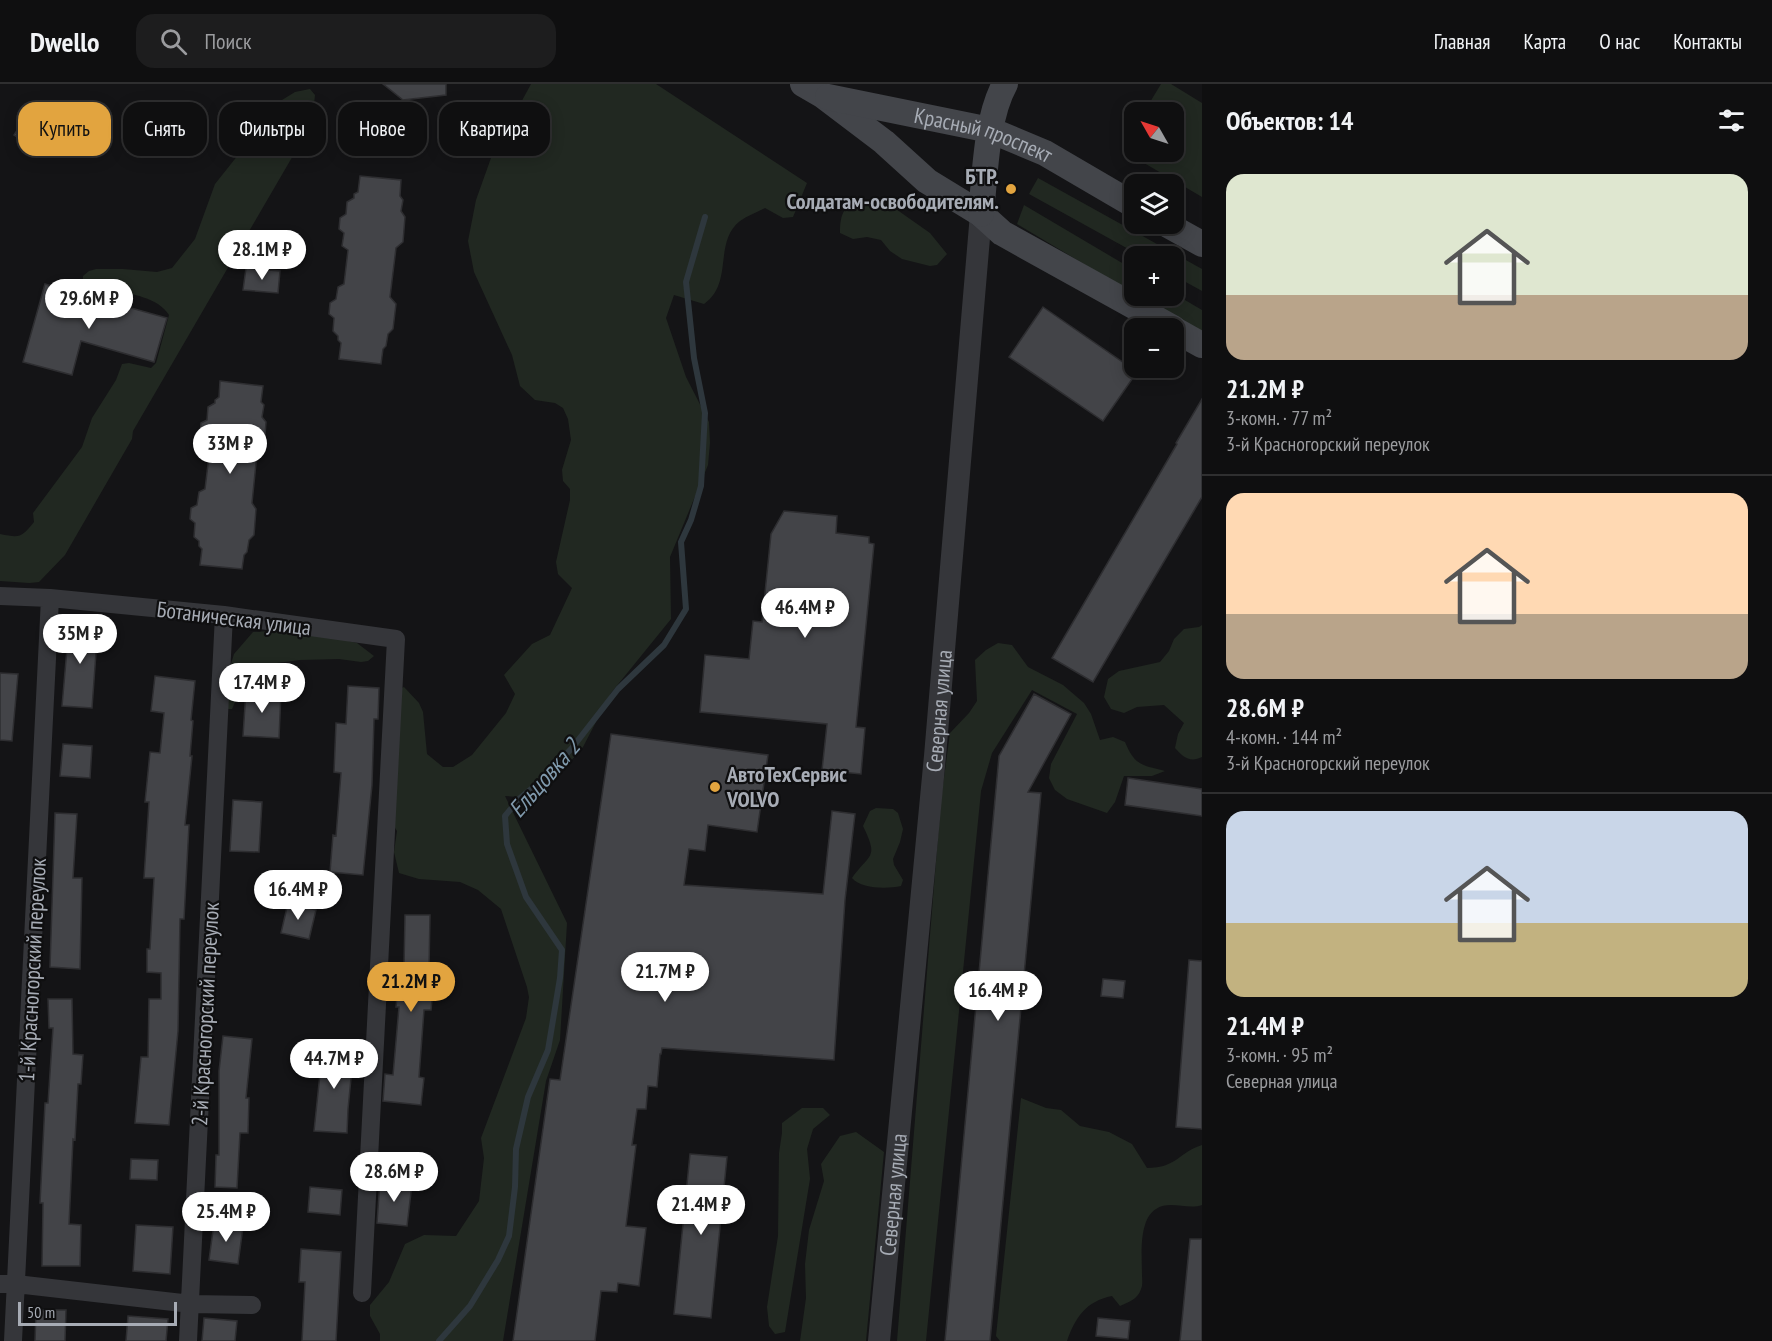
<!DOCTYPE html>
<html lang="ru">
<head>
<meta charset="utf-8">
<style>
  :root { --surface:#0f0f10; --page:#1d1d1e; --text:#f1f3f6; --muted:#9b9c9f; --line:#2f2f30; --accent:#e2a43f }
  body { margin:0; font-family:"PT Sans Narrow",sans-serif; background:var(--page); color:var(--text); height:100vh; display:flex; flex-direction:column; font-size:22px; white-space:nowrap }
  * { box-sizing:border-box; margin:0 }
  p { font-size:20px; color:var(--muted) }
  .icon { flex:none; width:33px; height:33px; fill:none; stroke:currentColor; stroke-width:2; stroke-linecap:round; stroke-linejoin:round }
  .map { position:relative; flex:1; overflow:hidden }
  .drawer { display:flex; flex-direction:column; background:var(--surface); width:570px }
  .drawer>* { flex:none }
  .hud { position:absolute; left:18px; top:18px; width:570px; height:54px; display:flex; gap:12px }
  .needle { width:39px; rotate:309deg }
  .tools { position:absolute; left:1124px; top:18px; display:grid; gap:12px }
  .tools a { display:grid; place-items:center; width:60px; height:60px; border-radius:12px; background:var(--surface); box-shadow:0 3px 15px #0003,0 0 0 2px var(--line); font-size:30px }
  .scale { position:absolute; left:18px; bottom:15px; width:159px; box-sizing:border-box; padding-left:6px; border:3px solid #a7acb5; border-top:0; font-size:16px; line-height:21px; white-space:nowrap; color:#a7acb5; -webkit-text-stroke:4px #0f0f10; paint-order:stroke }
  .price { position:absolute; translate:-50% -51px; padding:0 14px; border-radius:21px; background:#fff; color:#222; font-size:20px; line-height:39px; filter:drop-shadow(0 2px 3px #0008) }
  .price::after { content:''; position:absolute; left:50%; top:36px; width:18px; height:14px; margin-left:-9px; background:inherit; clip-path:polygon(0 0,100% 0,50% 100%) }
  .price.active { background:var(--accent); color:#111 }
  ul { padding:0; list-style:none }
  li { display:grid; align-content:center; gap:12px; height:318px; padding:0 24px }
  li+li { border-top:2px solid var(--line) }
  li span { display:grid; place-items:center; height:186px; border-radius:18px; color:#555 }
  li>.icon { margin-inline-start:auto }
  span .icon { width:108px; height:108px; fill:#fffc; stroke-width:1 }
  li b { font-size:26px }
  h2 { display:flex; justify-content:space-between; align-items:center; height:72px; padding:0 24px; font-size:26px }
  .pill { padding:0 21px; border-radius:18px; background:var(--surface); box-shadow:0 3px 15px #0003,0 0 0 2px var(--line); font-size:21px; line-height:54px }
  .pill.active { background:var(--accent); color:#111 }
  header { display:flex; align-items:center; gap:36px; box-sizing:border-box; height:84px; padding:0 30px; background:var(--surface); border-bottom:2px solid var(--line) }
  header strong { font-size:28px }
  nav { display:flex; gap:33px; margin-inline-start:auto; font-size:21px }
  .search { width:420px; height:54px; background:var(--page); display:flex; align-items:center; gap:15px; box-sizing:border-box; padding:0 21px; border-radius:18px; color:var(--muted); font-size:22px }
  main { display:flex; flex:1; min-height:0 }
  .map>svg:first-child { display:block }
  .green { fill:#212821 }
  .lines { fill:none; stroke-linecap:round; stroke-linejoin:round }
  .stream { stroke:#2e373d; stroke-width:6 }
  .building { fill:#434448; stroke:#2e2e31; stroke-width:1.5 }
  .minor { stroke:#35363a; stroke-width:18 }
  .tertiary { stroke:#35363a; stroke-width:22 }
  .secondary { stroke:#43454a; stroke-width:26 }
  .poi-dot { fill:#e2a43f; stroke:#0f0f10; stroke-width:2 }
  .labels { text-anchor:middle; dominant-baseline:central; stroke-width:4.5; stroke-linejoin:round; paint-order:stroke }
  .street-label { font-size:22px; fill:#a7acb5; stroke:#0f0f10 }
  .poi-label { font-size:22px; font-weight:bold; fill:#a7acb5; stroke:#0f0f10; text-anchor:end }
  .water-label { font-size:24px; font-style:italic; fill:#809aad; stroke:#0f0f10 }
</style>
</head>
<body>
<header>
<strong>Dwello</strong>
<div class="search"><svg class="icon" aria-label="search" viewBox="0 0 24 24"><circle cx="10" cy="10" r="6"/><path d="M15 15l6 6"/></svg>Поиск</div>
<nav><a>Главная</a><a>Карта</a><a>О нас</a><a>Контакты</a></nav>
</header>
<main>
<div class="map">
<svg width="1202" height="1257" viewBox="0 0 1202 1257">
  <rect width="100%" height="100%" fill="#141416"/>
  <path class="green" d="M531,0H656L807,99L793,133L783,134L765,124C757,128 747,132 740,137C713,158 734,199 704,220L674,211L666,234L686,293L709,338L710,359L708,381L670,473L671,535L611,609L583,663L550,701L533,714L505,712L567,839L560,956L546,997L503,1257H380V1250L370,1232V1221L389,1198L405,1160L424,1151L456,1152L479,1117L484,1074L481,1054L526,934L529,913L527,903L501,825L478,806L460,798L419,795L399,789L394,768L397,747L387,731L395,607L404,603L419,619L423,628L427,670L443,683H453L472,671L506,629L515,610L504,591L532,560L550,551L572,504L558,490L556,478L570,416V405L563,397L562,386L571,356L568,335L563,324L555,319L535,316L520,302L512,271L474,188L468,157L476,116L491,74Z
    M1161,0H1171L1202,19V113L1122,66L1134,46V68H1173V28H1144Z
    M310,5L315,11L312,39L133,347L132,355L65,471L39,498L29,499L0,497V450C20,454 21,454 34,438L33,429L82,363L92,334L116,296L122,280L129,279L151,284L156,279L169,231C159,214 130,209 112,207C102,205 91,206 83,200V192L89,187L96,185H123L157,188L172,184L195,155L215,100L282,16L295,8Z
    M1038,94L1202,185V207L1173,191V172H1141L1029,110Z
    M861,113L873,121L893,123L930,149L947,170L937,181L930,182L902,175L890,167L881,156L867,153L853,155L840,149C840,129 844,122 861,113Z
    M1024,121L1134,186V210L1017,140Z
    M1173,209L1202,226V250L1137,212H1173Z
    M1202,541V673C1190,679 1183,673 1175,664L1178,650L1184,639L1164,621L1137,623L1124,629L1111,625L1104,613L1108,595L1119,587L1160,578L1169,567L1174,555L1184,545L1199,543Z
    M303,545L317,550L357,559L374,572L368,577L361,578L339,575L300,576L277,579L263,587L249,603L241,605L232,625H224V603L234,570L253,548Z
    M998,559L1012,561L1028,583L1063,601L1084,619L1091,630L1100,656L1113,653L1125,658C1135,682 1142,681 1165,687L1152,692H1124L1115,718L1107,729L1067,715L1055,706L1049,694L1051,680L1077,630L1032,606L992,669L981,707L926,1257H897L941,716L950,649L969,629L977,617L975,576L986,566Z
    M876,724L893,725L898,729L903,745L900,758L893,775L894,781L903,796L901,802C887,805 861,805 852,794C870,769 879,775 863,742L870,727Z
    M1021,1014L1046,1024L1061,1026L1080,1042L1109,1048L1132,1060L1147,1084C1177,1084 1179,1068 1202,1061V1121C1188,1126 1169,1116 1156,1125C1138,1136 1142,1173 1142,1191C1142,1195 1143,1201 1141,1205C1138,1215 1129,1218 1120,1222L1112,1212C1086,1217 1075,1234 1067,1257H1000L996,1252Z
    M802,1024H823L830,1031L813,1045L807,1065L810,1095L785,1248L775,1250L769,1242L767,1223L778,1152L779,1069L782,1049V1039Z
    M856,1048L884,1068L866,1257H800L806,1214L805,1180L809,1146L824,1097L821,1080L840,1052Z"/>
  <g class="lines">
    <path class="stream" d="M439,1257L470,1222L498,1176L509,1152L515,1103L516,1065L528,1013L548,966L560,894L562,866L526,813L507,760L505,732L520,714L541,697L572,664L618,605L664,561L686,525L681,458L691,436L701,402L705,329L694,274L686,198L705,133"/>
  </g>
  <path class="building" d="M383,0H446V11L403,16Z
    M25,34L49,49L38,66L14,51Z
    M360,92L401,96L400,112L403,116L401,127L405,133L403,158L396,164L390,213L396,220L393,245L388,250L386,262L383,265L381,280L339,275L341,259L338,256V252L333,247L334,234L329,230L330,219L336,215L338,203L344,200L348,166L342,162L344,149L339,145L340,134L346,130L347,118L354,114V110L358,108Z
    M246,184L280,187L278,209L243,206Z
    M45,200L167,234L154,278L81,257L72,291L23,278Z
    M1043,223L1137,288L1103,337L1009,273Z
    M220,297L263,302L261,318L264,321L262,333L266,338L264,364L257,369L252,419L256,425L254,451L249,456L247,468L244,471L242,485L200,481L202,465L199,462V457L194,453L195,439L190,435L191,424L197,421L199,408L205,405L209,372L203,368L205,355L200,350L201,339L207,336L208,323L215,319V316L219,313Z
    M1202,315V413L1093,598L1052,574L1177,360L1176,359Z
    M784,427L837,432L836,449L869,453V459L874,460L856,643L865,644L861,690L822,686L827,640L700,628L705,571L749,575L753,537L762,538L771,450Z
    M73,535L95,537L94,555H97L92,624L62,622L68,553H71Z
    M0,589L18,590L12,657L0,656Z
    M155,592L195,597L191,636L193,637L190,672H192L185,741H189L184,835H180L178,947L169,1041L135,1039L141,973H148L149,915H161V889L147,888V865H150L154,794H144L149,718H145L150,668L160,669L164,629L151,627Z
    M348,602L379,604L378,635H374L372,701L363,791L330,788L333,751L336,752L341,689L334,688L336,639L346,640Z
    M246,606L281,608L279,654L243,652Z
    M1034,610L1071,630L1028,708L1041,709L990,1257H945L999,672Z
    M611,650L768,671L757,748L708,741L705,767L689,765L684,801L823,810L832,727L855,730L845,816L834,976L662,964L661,970H660L657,1003L648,1002L646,1025H637L632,1061H636L626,1142L646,1144L639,1202L618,1199L617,1208L601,1207L595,1257H513L550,995L560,996Z
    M63,660L92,662L90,694L60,692Z
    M1128,694L1202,705V732L1125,721Z
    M233,716L262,718L259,768L230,767Z
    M55,729L77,730L73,794H82L80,885L50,883Z
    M288,819L316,826L309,855L281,849Z
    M405,831H430L429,884L435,885L431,926H424L419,993L424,994L421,1021L383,1017L385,990L393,991L399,923H396L400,882H404Z
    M1189,876L1202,877V1045L1176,1043Z
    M1103,895L1125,897L1123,914L1101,912Z
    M48,915H72L73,970L83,971L81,1000H78L75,1056L73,1055L69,1140L81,1141L80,1182H42L43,1119H40L45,1019H48L53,944H49Z
    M223,952L252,955L246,1014H249L248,1049H240L237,1104L215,1103L216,1071H219V987Z
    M323,961L354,964L348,1025L347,1049L314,1047Z
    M690,1070L727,1073L711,1234L674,1230Z
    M131,1075L158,1076L157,1096L130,1095Z
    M380,1096L412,1100L407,1142L377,1139Z
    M310,1103L342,1106L340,1131L308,1128Z
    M214,1139L243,1143L238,1180L209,1176Z
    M136,1141L173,1143L170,1190L133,1187Z
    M1190,1155H1202V1257H1180Z
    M301,1165L341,1168L336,1257H302L305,1198H299Z
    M36,1226H66L65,1257H35Z
    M128,1232L168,1235L166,1257H126Z
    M204,1234L237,1237L235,1257H202Z
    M1098,1234L1130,1237L1128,1255L1096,1252Z"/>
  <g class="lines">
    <path class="minor" d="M0,512L50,514L224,531L396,555L362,1209
      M0,1200H16L191,1220L252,1221
      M13,1257L50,514
      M188,1257L224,531"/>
    <path class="tertiary" id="s1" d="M879,1257L935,672L981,130"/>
    <g class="secondary">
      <path d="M803,0L822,11L884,58L927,97L981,130L1002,149L1173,244"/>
      <path id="s2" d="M828,13L990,46L1045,69L1134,121"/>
      <path d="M981,130C985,91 986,34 1005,0"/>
      <path d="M1166,140L1202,160"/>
      <path d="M1173,245L1202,261"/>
    </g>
  </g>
  <g class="poi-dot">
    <circle cx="1011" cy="105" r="6"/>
    <circle cx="715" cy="703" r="6"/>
  </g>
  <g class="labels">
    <g class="street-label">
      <text stroke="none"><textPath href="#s2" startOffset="160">Красный проспект</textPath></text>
      <text transform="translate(234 534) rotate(7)">Ботаническая улица</text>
      <text stroke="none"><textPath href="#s1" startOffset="633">Северная улица</textPath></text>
      <text transform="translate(32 886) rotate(-87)">1-й Красногорский переулок</text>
      <text transform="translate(205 930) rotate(-87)">2-й Красногорский переулок</text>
      <text stroke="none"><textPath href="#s1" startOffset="147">Северная улица</textPath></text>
    </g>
    <g class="poi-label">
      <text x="999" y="92">БТР.<tspan x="999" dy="25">Солдатам-освободителям.</tspan></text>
      <text x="727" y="690" text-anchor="start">АвтоТехСервис<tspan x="727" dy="25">VOLVO</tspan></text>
    </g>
    <g class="water-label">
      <text transform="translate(544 694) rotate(-49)">Ельцовка 2</text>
    </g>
  </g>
</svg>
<div class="tools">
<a><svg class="needle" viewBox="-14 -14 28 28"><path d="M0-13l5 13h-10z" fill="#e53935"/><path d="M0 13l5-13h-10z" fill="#9b9c9f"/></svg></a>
<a><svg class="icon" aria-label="layers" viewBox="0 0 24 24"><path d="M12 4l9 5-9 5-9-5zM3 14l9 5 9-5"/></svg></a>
<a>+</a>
<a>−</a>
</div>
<div class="scale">50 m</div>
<b class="price" style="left:262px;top:197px">28.1M ₽</b>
<b class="price" style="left:89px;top:246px">29.6M ₽</b>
<b class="price" style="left:230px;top:391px">33M ₽</b>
<b class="price" style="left:805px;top:555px">46.4M ₽</b>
<b class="price" style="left:80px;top:581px">35M ₽</b>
<b class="price" style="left:262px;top:630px">17.4M ₽</b>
<b class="price" style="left:298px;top:837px">16.4M ₽</b>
<b class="price" style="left:665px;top:919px">21.7M ₽</b>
<b class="price active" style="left:411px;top:929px">21.2M ₽</b>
<b class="price" style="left:998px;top:938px">16.4M ₽</b>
<b class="price" style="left:334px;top:1006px">44.7M ₽</b>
<b class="price" style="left:394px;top:1119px">28.6M ₽</b>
<b class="price" style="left:701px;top:1152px">21.4M ₽</b>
<b class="price" style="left:226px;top:1159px">25.4M ₽</b>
<div class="hud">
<a class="pill active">Купить</a>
<a class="pill">Снять</a>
<a class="pill">Фильтры</a>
<a class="pill">Новое</a>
<a class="pill">Квартира</a>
</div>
</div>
<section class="drawer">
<h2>Объектов: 14<svg class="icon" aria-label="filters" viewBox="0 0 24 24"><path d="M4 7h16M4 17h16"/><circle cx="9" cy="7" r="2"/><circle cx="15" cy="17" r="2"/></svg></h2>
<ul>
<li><span style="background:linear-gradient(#dfe7d0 65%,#b9a48a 0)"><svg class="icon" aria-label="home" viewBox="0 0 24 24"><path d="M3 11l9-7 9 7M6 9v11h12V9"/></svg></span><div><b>21.2M ₽</b><p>3-комн. · 77 m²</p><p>3-й Красногорский переулок</p></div></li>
<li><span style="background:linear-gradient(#ffd9b3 65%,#b9a48a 0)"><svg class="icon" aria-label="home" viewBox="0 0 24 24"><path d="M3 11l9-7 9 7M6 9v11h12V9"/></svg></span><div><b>28.6M ₽</b><p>4-комн. · 144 m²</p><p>3-й Красногорский переулок</p></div></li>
<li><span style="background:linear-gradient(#c9d6e8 60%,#c2b280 0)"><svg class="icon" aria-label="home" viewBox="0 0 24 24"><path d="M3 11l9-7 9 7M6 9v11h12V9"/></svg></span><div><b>21.4M ₽</b><p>3-комн. · 95 m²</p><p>Северная улица</p></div></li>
</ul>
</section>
</main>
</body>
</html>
